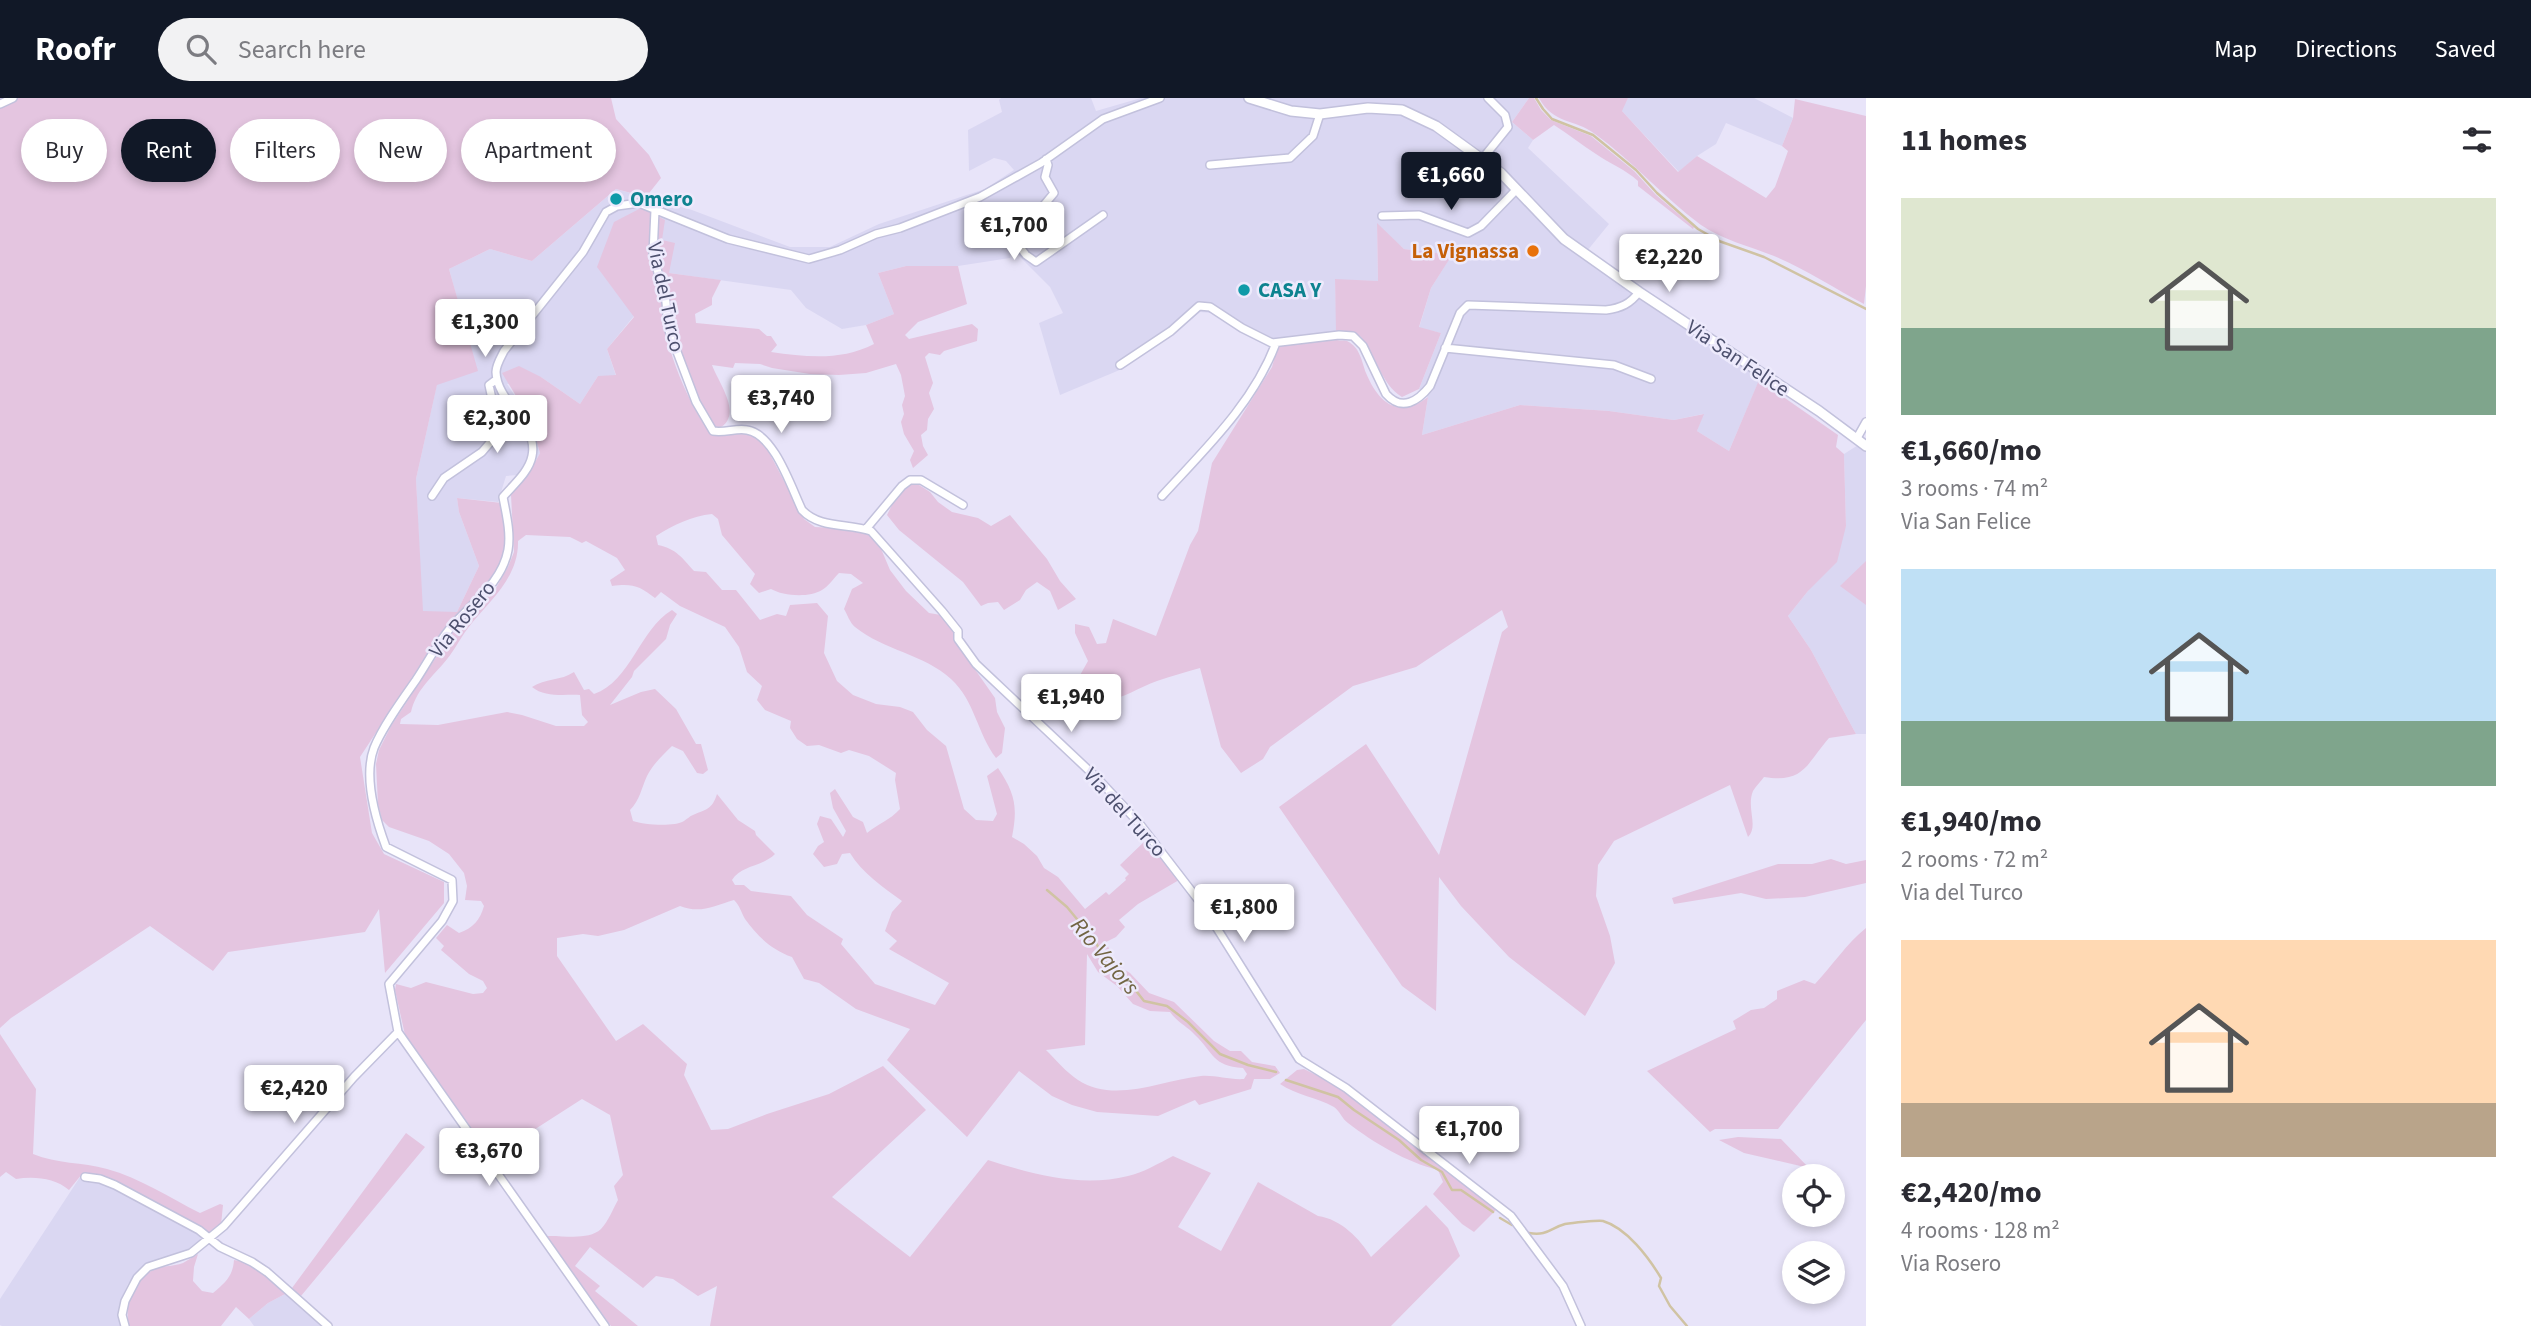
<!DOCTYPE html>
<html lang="en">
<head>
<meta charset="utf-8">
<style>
  :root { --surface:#fff; --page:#f2f2f3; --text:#2b2b33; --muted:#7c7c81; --accent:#111827 }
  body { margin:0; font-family:"Source Sans 3",sans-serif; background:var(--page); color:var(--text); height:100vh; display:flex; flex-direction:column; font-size:26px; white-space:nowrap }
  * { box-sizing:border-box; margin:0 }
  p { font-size:23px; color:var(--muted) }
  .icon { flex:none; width:38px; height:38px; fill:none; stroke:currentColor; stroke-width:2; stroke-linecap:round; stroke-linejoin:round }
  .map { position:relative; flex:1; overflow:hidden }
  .details { display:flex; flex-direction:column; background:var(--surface); width:665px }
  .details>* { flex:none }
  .banner { position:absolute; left:21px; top:21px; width:665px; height:63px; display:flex; gap:14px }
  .tools { position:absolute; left:1782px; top:1066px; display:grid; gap:14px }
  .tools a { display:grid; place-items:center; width:63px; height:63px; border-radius:50%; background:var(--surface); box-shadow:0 4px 10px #0003; font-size:35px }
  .price { position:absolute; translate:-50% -60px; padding:0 16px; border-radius:7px; background:#fff; color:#222; font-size:23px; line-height:46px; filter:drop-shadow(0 2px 4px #0008) }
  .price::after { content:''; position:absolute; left:50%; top:42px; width:21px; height:16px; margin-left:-10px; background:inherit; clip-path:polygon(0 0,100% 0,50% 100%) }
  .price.active { background:var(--accent); color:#fff }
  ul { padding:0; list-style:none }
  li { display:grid; align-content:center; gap:14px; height:371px; padding:0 35px }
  li span { display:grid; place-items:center; height:217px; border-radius:0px; color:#555 }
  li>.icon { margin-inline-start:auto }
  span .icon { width:126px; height:126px; fill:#fffc; stroke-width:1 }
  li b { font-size:30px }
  h2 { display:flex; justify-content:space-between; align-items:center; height:84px; padding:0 35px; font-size:30px }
  .pill { padding:0 24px; border-radius:32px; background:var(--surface); box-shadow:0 4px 10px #0003; font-size:24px; line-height:63px }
  .pill.active { background:var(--accent); color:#fff }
  header { display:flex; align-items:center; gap:42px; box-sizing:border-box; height:98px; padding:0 35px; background:var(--accent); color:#fff }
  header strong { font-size:33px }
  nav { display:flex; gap:38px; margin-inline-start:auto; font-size:24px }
  .search { width:490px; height:63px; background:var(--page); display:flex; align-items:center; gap:18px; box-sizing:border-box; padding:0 24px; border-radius:38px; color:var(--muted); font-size:26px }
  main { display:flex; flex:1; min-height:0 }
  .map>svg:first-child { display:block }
  .residential { fill:#dad7f2 }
  .green { fill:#e4c5e0; fill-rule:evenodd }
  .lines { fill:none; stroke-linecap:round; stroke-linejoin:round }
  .stream { stroke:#d0c3a3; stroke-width:2.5 }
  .minor-casing { stroke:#c2c1dc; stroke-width:10 }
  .tertiary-casing { stroke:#c2c1dc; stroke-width:12 }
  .minor { stroke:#fff; stroke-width:7 }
  .tertiary { stroke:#fff; stroke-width:9 }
  .culture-dot { fill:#0f9aa8; stroke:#edeafc; stroke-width:2.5 }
  .food-dot { fill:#e8710a; stroke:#edeafc; stroke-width:2.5 }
  .labels { text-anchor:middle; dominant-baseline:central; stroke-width:5; stroke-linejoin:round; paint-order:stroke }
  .culture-label { font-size:21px; font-weight:bold; fill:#0d838f; stroke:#edeafc; text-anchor:start }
  .food-label { font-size:21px; font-weight:bold; fill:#c56008; stroke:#edeafc; text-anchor:end }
  .street-label { font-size:21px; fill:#4d506e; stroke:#edeafc }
  .water-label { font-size:23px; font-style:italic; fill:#726543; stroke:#edeafc }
</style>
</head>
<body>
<header>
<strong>Roofr</strong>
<div class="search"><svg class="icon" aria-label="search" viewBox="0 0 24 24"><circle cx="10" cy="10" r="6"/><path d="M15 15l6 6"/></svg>Search here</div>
<nav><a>Map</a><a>Directions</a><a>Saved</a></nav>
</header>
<main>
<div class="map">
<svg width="1866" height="1228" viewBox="0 0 1866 1228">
  <rect width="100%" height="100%" fill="#e8e4f9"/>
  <path class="residential" d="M1001,0H1091L1096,13L1141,0H1529L1512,24L1533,42L1528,50L1609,126L1587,153L1764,271L1729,353L1697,333L1703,316L1674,322L1609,313L1520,307L1422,337L1428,299L1419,291L1441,235L1419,230L1431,190L1451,158L1404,151L1377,127L1378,183L1335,182L1337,242L1269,248L1240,234L1212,215L1200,214L1175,235L1122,271L1060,297L1039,225L1063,215L1050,189L1012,151L1010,160L958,168H906L878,175L894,216L866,227L842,231L806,210L791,192L669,175L607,251L616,278H598L580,306L541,279L507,286L530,321L540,355L529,376L506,378L498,404L457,400L459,414L479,468L457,514H422L416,381L437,286L477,272L449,171L490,151L532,163L616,91L692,112L790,149H830L879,126L985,91L1014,72L1006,63L994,60L969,73L968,32L1002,14L999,2Z
    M1628,0H1754L1793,20L1782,48L1726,25L1716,46L1697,58L1679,74L1621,12Z
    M1866,342V636H1856L1811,552L1788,518L1808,493L1846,428L1844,356Z
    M82,1076L93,1077L210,1136L187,1152L143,1168L128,1186L120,1203L122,1228H2L0,1227V1201Z
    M287,1195L318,1225L322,1228H254L249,1221L268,1205Z"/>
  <path class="green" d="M0,0H611L616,21L649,57L661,80L646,99L616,91L532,163L490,151L449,171L478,273L437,287L416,381L423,513L457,514L479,468L459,414L457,400L502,405C504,420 508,438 504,454C495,492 459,513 436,543L360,659L372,735L384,756L444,784V805L385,875L379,811L365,834L228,854L213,873L150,828L11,920L0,930Z
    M1529,0H1534L1541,12L1551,22L1591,38L1634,73L1656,97L1694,129L1693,131L1638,88V83C1625,71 1610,66 1596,56C1582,47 1568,36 1554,27L1533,42L1512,24Z
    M1539,0H1628L1622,13L1678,74L1697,58L1766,100L1775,89L1788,53L1782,48L1793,20L1795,1L1866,18V188L1864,206C1834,190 1805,171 1774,158C1749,148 1723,142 1701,127C1663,99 1633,63 1595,36C1574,20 1554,27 1539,0Z
    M641,110L665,122L662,142L675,145L669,175L721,182L712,200V207L695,216L696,225L759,231L767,238H771L777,247L771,254C807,259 841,263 874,246L866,227L894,216L878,175L906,168H958L967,206L918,224L905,237L909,241L972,226L978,231L977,243L944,253L940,257L929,255L925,259L933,285L929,295L934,311L928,321L927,332L921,337L923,348L928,357L913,370L910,362L914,353L904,336L901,324L904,316L902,307L905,298L901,277L896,266L866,275L839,277L810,276L772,270L760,266L735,265L733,270L712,267C719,286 745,319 717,331C695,314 671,230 663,201C659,238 689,310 713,338L749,335L763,343L804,421L815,429L855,431L869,436L879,446L890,472L906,493L929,515L941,517L955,534L953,540L995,600L997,614L1005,630L1002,655L996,660C977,635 975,603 951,581C924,556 883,552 855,529C850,525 847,516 844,511L852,491L863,485L851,476L839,475C834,480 828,489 822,492C809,500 783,498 771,491L759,495L750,486L755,476L722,437L718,421L712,416C692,418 673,427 656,438L658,447C677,451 682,460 694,473L706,474L722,492H736L760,522L777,516L786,518L790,507L817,505L828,518L824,555L837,583L853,597L876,606L900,609L913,614L927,632L946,648L964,711L976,722L993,723L997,716L987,678L998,670C1015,695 1018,709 1012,739L1024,746L1037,758L1044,770L1058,779L1085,811L1106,794L1109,797L1126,782L1125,780L1129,776L1120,767L1146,742L1179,782L1138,806L1119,822L1125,829L1116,839L1106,844L1116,866L1130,875L1149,895L1174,904L1214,943L1230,953H1241L1252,964L1275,968L1280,975L1270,981H1254L1251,991L1199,1007L1195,1002L1158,1018L1097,1014L1072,1007L1052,998L1019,973L967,1039L887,962L910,931L856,911L819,885L804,881L792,859C772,852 758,839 745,821C741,814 740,808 734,802C714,808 700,816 680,808L624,832L598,838L583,836L557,840V858L616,943L643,926L687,966L684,977L711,1032L728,1031L767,1016L829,996L883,968L926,1012L832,1099L910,1159L988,1062C1032,1076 1081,1090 1128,1078C1143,1075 1159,1065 1173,1058L1211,1075L1178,1129L1221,1153L1258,1084L1318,1118C1341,1121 1360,1141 1371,1159L1426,1107L1448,1130L1460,1158L1391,1228H710L717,1188L698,1198L673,1181L656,1178L643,1190L590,1149L575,1168L600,1188L595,1193L638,1228H611L546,1138C563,1137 588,1143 601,1131C608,1124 613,1111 618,1102L614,1088L623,1077L610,1017L582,1001L490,1060L405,937L395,892L396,886L411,890L426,884L473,896L483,895L487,890L483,883L469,876L441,852L444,848L436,840L447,827L459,835C473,830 480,822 484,808L481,803L465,802L467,788L464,775L449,756L429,743L389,729L382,722L378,706L376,666L379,652L391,628L454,532L496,490L508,469L514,454L511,397L519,383L529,376L540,355L530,321L502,275L519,268L541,279L580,306L598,278L616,277L607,251L634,219L597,169L614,124ZM526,437L570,439L582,445L586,443L617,460L625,472L610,482L612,488C632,485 640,488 655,500L661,494L680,508L725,529L739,549L747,574L762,588L757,602L765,612L791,623L790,630L797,641L807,648L819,647L841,655L849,652L869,658L896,675L895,682L900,711C890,722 878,726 867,735L863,724L853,719L835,691L830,695L833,710L846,733L843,739L831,721L820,718L817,726L824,744L818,748L813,756L824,769L837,766L842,756L850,755C862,775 883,789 902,803L892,814L885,833L897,843L889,851L949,885L935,907L875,886L841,846L843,841L807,817L791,798L751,793L744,787H735L732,782C741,767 762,769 775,756L756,737L755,733L738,722L717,696C712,712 706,711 693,717C690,718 687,721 684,723C674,729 645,727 633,723L630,712C640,702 641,691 647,678C653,666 663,657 672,648L683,653L697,675L703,676L708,672L701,646H696L676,611L655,591L641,594L610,607L632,579L634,573L666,541L670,527L677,516L672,512C639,532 631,583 594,596L589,591L584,592L574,574C561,583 545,580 532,589C545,600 565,596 580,597L582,617L588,624L584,628H556L522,617L507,614L438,627L400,626L401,621L411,614C416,593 429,582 443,566C453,555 459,542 468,530C489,503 519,480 518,443ZM1087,856L1098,874L1117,888L1133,906L1150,913L1170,914C1178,925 1187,928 1195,937C1214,955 1212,968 1243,970L1247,976L1244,981C1229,982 1216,977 1201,978C1162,982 1115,1006 1078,982C1066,974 1056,962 1046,952L1085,947Z
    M1377,125L1404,151L1452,157L1431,190L1419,229L1441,235L1419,291L1402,299C1380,285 1377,258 1361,239L1354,235L1336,234L1335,181L1378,183Z
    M1337,242C1340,243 1344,242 1347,243C1360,249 1362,264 1366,275C1379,306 1399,321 1428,299L1422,337L1520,307L1609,313L1674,322L1704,316L1697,333L1729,353L1759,282L1838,337L1836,349L1844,356L1846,428L1837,464L1808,493L1788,518L1811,552L1856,636L1829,640C1805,668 1804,685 1764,679C1761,683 1756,688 1753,693C1746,710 1759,728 1748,739L1730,687L1614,743L1598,767L1596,798L1610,838L1615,865L1585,918L1509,859L1461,808L1439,779L1436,913L1402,888L1279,709L1366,646L1439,757L1502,534L1508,529L1502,512L1416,569L1353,588L1270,649L1263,661L1241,675L1221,649L1200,570C1186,574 1171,578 1157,583C1128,593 1097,622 1079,579L1088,563L1075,535V526L1089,529L1097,546L1106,545L1113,521L1156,538L1190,447L1198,433L1212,365L1272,269L1278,247Z
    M916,385L930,394L938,404L952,414L978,420L991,428L1010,417L1047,461L1060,483L1076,501L1058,512L1050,493L1037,484L1026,492L1020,502L1004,512L998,504L988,505L981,508L963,484L899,432L887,417C894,403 900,389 916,385Z
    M1866,463V507L1840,488Z
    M1831,761L1846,766L1866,762V785L1805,799L1766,801L1741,795L1674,806L1672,800L1778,766H1812Z
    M1866,830V922L1778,1031H1715L1710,1034L1647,973L1736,931L1733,923L1751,912L1764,910L1777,901V893L1804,882L1815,886C1832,868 1847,845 1866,830Z
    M0,936L36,991L33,1056C57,1066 82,1064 107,1071C140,1080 170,1100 200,1115L220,1106L223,1107L221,1127L210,1136L93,1077L82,1076L69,1092C55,1080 34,1078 16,1081L6,1074L0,1079Z
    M1304,971L1334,986L1497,1111L1474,1134L1462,1126L1433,1096L1443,1084L1438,1072C1406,1064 1374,1045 1348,1025C1342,1021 1340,1013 1334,1009C1316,999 1296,997 1280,986L1297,972Z
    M406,1035L425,1049L301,1198L292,1190Z
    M1738,1039L1781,1041L1809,1070L1744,1055L1719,1042Z
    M198,1156L194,1169L193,1183L202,1193L213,1195C225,1185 233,1178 234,1162L248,1165L287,1195L268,1205L249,1221L236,1209L221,1228H129C124,1208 133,1184 151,1173C161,1167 173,1169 183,1165C188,1162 193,1159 198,1156Z"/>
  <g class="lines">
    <path class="stream" d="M1536,0L1543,11L1552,21L1593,37L1636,72L1657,95L1698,131L1719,143L1764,159L1866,211
      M1047,792L1067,809L1095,843L1110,871L1133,889L1144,903L1167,908L1188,924L1220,956L1248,967L1276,974
      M1286,982L1338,999L1354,1012L1399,1042L1421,1062L1442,1074L1452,1092H1461L1493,1114
      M1500,1120L1512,1127
      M1529,1135C1548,1138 1550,1130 1565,1126C1571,1125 1598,1122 1603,1123C1627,1130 1649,1160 1661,1180L1659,1188L1670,1208L1687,1228"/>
    <g class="minor-casing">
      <path id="minor" d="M0,6L13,0
        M1483,60L1508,29L1505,17L1488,0
        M1046,61L1048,67L1045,79L1054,95L1020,136L1017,145L1026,157L1036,164L1103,117
        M1210,67L1290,60L1313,38L1320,16
        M655,112L653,156L666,204L668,230L696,304L713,333C725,335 736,330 747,332C774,336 791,389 802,412C820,431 848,425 871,433L942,513L958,533V541L976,566L1098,681L1139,725L1203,808L1299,961L1346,990L1511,1118L1563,1188L1581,1228
        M1382,118L1419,117L1468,135L1481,128L1517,91
        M1445,250L1614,267L1651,281
        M1120,267L1171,233L1199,208L1210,209L1242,230L1272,245L1339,237L1353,238L1363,248L1386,296C1402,314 1418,303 1430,288L1460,215L1468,207L1606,212C1621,210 1630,206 1639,194
        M1857,340L1866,324
        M432,398L444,380L482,354L499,334L489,287L497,281
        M1162,398C1205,351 1253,306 1276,245
        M866,431L902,388L910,382H921L963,407
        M85,1079L100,1081L115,1087L199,1132L220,1149L252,1164L267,1174L328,1228
        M125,1228L122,1217L125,1203L137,1180L148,1169L191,1155L224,1128L354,979L398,934
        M605,1228L398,934L389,886L442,823L453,803L452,782L386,749C376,722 363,679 374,650C383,628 402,602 416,582C428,564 438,544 452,528C472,505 502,485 508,452C511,435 506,415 503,399C513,387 529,374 532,358C539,326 497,305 496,274C496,267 501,259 504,253L583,154L606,114L617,108L639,105L728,141L809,161L840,152L876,136L900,130L980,99L1041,65L1103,21L1160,0"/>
    </g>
    <g class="tertiary-casing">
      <path id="tertiary" d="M1249,0L1291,13L1320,16L1368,10L1402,12L1436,28L1501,75L1564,141L1639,194L1819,313L1866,348"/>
    </g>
    <use href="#minor" class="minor"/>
    <use href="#tertiary" class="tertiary"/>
  </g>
  <g class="culture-dot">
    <circle cx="616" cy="101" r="7"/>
    <circle cx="1244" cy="192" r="7"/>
  </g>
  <circle class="food-dot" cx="1533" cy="153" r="7"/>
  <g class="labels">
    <g class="culture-label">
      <text x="630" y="101">Omero</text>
      <text x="1258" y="192">CASA Y</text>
    </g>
    <g class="food-label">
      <text x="1519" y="153">La Vignassa</text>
    </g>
    <g class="street-label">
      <text transform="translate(666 199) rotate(78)">Via del Turco</text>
      <text transform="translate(1738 260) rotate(34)">Via San Felice</text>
      <text transform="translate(462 521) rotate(-51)">Via Rosero</text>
      <text transform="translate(1125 714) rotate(48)">Via del Turco</text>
    </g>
    <g class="water-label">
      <text transform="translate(1105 858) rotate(50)">Rio Vajors</text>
    </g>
  </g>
</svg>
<div class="tools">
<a><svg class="icon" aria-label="locate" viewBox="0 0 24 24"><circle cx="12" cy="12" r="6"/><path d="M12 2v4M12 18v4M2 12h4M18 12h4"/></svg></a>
<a><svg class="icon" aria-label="layers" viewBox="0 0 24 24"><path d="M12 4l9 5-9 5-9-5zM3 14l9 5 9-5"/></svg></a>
</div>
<b class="price active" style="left:1451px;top:114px">€1,660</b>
<b class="price" style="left:1014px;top:164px">€1,700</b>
<b class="price" style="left:1669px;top:196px">€2,220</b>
<b class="price" style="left:485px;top:261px">€1,300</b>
<b class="price" style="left:781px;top:337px">€3,740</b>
<b class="price" style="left:497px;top:357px">€2,300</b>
<b class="price" style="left:1071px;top:636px">€1,940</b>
<b class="price" style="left:1244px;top:846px">€1,800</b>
<b class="price" style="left:294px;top:1027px">€2,420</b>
<b class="price" style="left:1469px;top:1068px">€1,700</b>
<b class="price" style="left:489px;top:1090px">€3,670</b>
<div class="banner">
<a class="pill">Buy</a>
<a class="pill active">Rent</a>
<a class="pill">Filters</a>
<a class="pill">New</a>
<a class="pill">Apartment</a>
</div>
</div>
<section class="details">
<h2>11 homes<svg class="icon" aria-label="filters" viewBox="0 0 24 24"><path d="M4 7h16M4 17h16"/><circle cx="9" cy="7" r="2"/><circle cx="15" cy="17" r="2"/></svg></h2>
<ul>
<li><span style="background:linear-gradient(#dfe7d0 60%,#7fa58c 0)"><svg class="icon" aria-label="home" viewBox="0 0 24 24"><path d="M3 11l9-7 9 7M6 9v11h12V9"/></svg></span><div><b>€1,660/mo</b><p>3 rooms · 74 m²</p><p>Via San Felice</p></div></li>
<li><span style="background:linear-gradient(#bfe0f5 70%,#7fa58c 0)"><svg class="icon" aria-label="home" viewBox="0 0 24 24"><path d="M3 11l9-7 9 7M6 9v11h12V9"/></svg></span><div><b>€1,940/mo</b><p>2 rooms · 72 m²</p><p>Via del Turco</p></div></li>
<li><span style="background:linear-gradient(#ffd9b3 75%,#b9a48a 0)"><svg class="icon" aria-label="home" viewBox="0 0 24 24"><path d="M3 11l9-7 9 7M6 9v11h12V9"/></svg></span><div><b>€2,420/mo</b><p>4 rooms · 128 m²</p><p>Via Rosero</p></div></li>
</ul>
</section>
</main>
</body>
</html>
